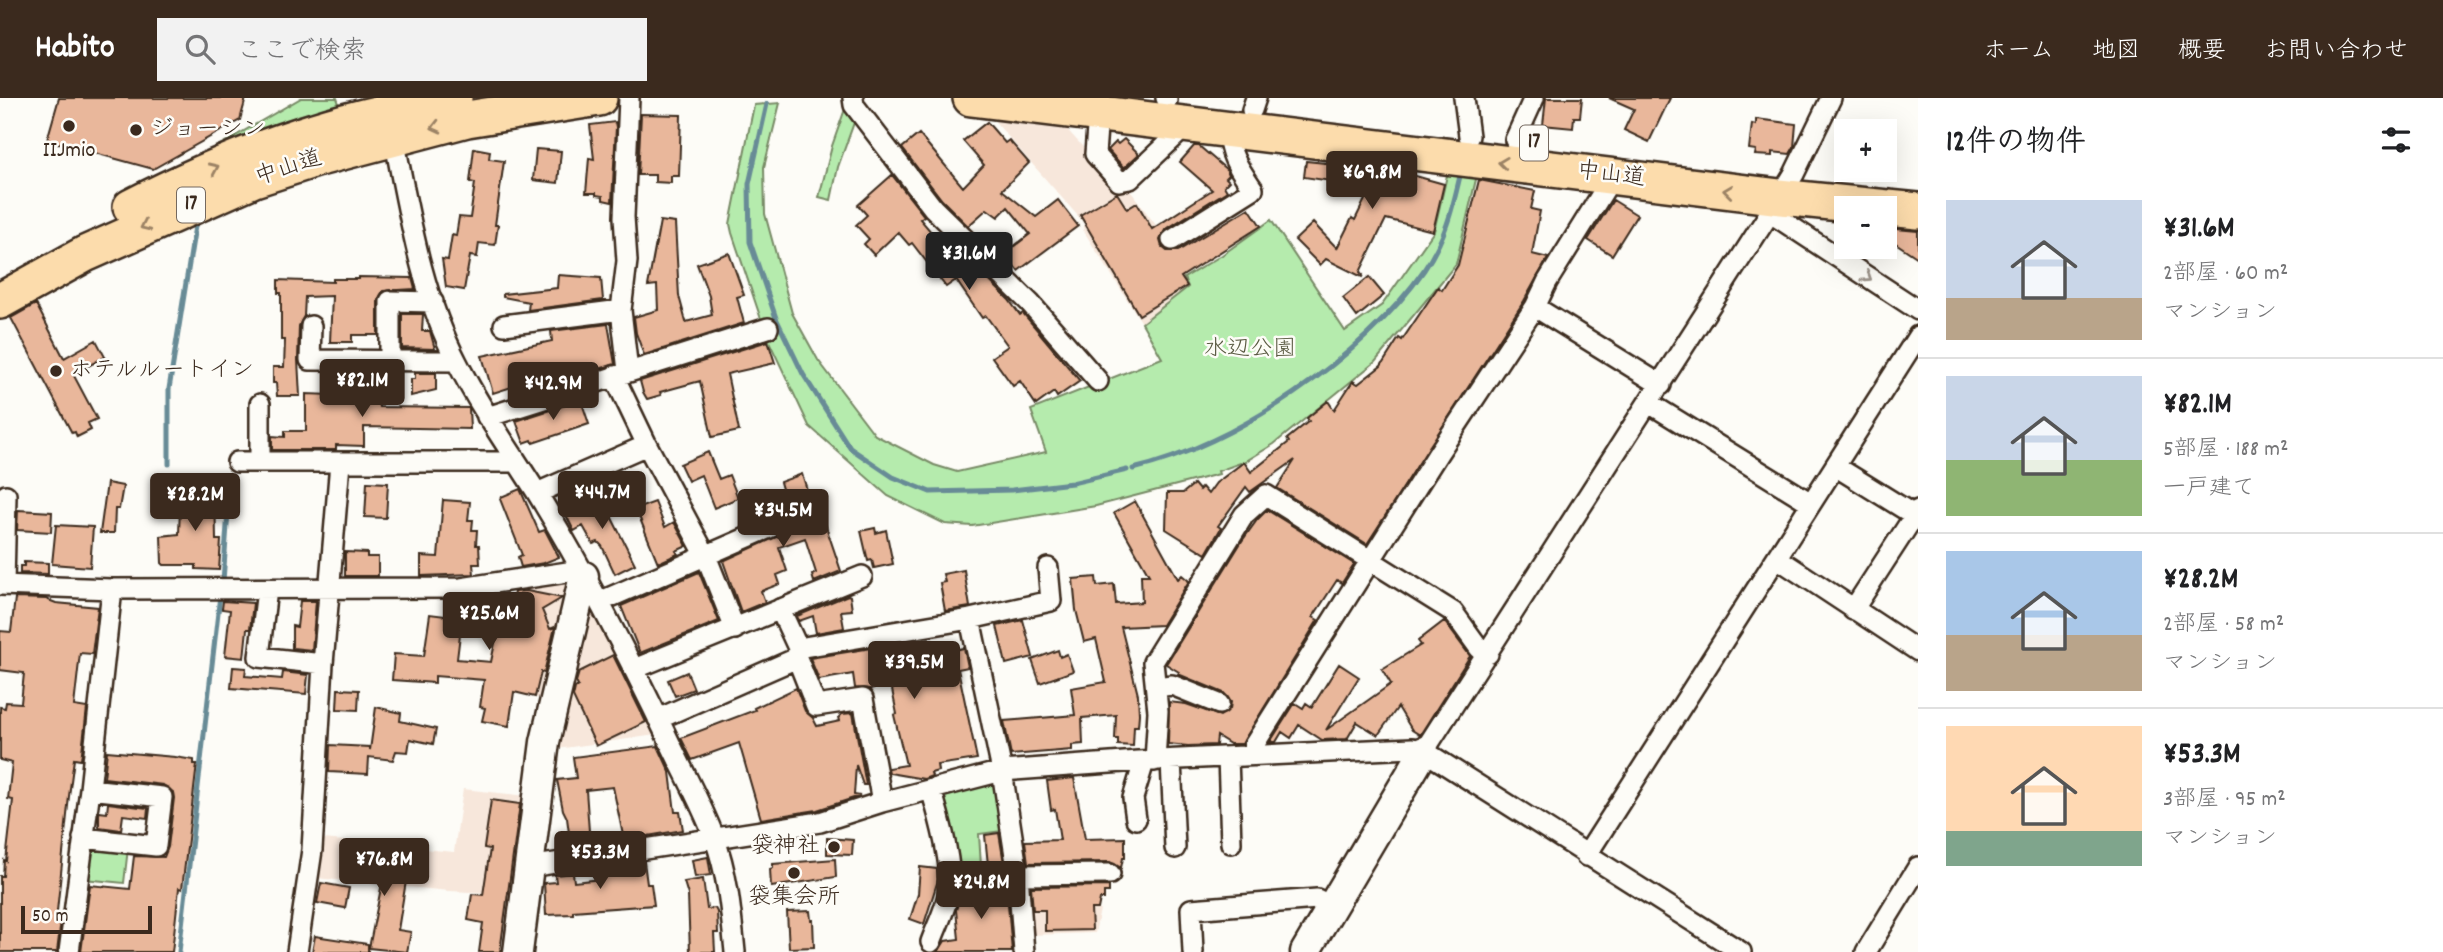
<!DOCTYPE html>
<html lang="ja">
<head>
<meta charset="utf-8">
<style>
  :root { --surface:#fff; --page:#f2f2f2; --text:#202124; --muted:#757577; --line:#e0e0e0; --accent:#3b2a1e }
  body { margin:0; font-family:Dekko,"Klee One",sans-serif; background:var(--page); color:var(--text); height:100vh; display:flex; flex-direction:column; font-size:26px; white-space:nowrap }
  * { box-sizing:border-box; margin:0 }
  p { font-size:23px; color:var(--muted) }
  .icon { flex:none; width:38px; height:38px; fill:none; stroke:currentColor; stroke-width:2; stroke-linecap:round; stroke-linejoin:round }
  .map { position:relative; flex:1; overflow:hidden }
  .panel { display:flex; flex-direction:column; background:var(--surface); width:525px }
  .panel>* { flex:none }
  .controls { position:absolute; left:1834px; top:21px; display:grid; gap:14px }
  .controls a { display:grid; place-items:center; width:63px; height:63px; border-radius:0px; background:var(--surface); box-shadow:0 7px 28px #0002; font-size:35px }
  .scale { position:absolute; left:21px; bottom:18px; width:131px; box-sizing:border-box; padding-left:7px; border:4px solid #3b2a1e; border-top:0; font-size:19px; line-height:24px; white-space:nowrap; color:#3b2a1e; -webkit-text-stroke:5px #fdfcf7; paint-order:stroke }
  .price { position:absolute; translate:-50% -60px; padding:0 16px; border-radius:7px; background:var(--accent); color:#fff; font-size:23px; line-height:46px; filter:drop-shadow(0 2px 4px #0008) }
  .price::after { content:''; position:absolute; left:50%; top:42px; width:21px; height:16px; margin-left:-10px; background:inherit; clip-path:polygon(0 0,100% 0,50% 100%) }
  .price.active { background:#222; color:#fff }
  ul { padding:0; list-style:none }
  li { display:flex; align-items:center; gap:21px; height:175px; padding:0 28px }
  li+li { border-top:2px solid var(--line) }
  li span { display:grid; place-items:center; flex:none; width:196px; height:140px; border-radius:0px; color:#555 }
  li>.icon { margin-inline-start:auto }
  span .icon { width:84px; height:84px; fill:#fffc; stroke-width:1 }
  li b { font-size:30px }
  h2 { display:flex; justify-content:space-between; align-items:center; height:84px; padding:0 28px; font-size:30px }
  header { display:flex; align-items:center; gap:42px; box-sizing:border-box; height:98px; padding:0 35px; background:var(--accent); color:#fff }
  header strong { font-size:33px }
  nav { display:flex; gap:38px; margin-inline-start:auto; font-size:24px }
  .search { width:490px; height:63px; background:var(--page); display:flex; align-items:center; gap:18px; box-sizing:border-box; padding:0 24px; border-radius:0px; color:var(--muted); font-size:26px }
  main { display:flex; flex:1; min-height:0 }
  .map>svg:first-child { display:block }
  .built { fill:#f7e7db }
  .green { fill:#b5ebad; stroke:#788a66; stroke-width:2 }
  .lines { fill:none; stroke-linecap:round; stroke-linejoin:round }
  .stream { stroke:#678b96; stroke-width:5 }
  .building { fill:#e9b79b; stroke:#3b2a1e; stroke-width:2 }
  .street-casing { stroke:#3b2a1e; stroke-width:24 }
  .secondary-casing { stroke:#3b2a1e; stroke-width:33 }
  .highway-casing { stroke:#3b2a1e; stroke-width:40 }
  .street { stroke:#fdfcf7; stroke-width:19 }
  .secondary { stroke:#fdfcf7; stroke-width:28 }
  .highway { stroke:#fcdcac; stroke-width:35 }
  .oneway { stroke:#9c8365 }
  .oneway2 { stroke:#9c938a }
  .poi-dot { fill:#3b2a1e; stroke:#fdfcf7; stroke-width:2.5 }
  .labels { text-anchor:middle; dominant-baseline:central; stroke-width:5; stroke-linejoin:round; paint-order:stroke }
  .shield { fill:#fdfcf7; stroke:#75695f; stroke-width:2 }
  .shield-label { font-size:21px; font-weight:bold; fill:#3b2a1e }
  .poi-label { font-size:23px; fill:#3b2a1e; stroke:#fdfcf7; text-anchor:start }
  .street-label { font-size:23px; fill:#3b2a1e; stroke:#fdfcf7 }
  .park-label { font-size:23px; fill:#5a5a42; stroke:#fdfcf7 }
</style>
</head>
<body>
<header>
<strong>Habito</strong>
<div class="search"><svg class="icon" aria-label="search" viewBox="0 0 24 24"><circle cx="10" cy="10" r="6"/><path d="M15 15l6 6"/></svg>ここで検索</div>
<nav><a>ホーム</a><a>地図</a><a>概要</a><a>お問い合わせ</a></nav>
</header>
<main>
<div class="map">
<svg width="1918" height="854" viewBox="0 0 1918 854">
  <rect width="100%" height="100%" fill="#fdfcf7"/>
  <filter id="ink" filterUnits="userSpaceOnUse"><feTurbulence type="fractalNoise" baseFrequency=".0143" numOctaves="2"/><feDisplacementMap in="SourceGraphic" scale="14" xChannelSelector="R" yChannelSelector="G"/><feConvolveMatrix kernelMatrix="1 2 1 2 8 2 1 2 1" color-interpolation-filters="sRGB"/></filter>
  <g filter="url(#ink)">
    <path class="built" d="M990,18L1064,28L1119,89L1126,87L1167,142L1189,189L1142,225L1083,132L1085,126Z
      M571,481L543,601L483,588L504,498L511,499L514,488Z
      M595,513L656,637L557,651L587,514Z
      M463,691L527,698L514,796L449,793L316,780L318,744L324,741L454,754Z
      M1026,812H1100L1095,835L1028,837Z"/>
    <path class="green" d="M301,0H337L340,9L163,80Z
      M780,5L764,69L765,116L792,215L818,262L875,337L934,367L957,374L1046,354L1031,312L1162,260L1142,225L1188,189L1184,180L1222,157L1271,122L1345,233L1382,207L1434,133L1448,73L1477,77L1456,166L1375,264L1274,346L1246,363L1218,373L1219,376L1096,408L972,428L945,426L888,398L809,328L767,239L732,135L730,126L754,7Z
      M845,11L856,19L838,69L831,102L819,99L832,48Z
      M993,682L1002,733L979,736L981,768L953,770L940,693Z
      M95,747L128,750L124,785L84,781L88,753Z"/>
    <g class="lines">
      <path class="stream" d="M767,6L749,86L750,144L776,220L803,276L850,350L893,379L930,394L1012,392L1072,385L1127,372
        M169,366V291L196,122
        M1133,371C1234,348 1365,258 1424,172C1445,141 1452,113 1460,78
        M169,380L170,383L230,386L223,483
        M179,854L220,497"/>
    </g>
    <path class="building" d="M59,0H246L240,22L153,71L47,42Z
      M1546,0H1582L1580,19H1574L1573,30L1543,27Z
      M1609,0H1670L1649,44L1624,32L1634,11Z
      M641,16L681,17L679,78H671V85L655,84V77H638Z
      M1756,21L1796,26L1794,49L1790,56L1772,54V58L1755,57L1756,52L1749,51L1752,26L1756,27Z
      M615,24L616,29L612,104L603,102V98L596,97V95H586L589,60L594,61L590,27Z
      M987,24L1005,45L1009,42L1029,65L1002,92L1036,119L1058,102L1078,128L1018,173L1004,156L1030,136L1008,109L998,119L987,111L968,128L942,102L902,50L919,36L963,89L984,67L963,43Z
      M1124,41L1139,56L1124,70L1108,52L1116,44L1118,46Z
      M1194,48H1199L1227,72L1229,77L1226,80L1229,83L1224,88L1227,93L1165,132L1160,142L1162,149L1167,153H1178L1249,110L1261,128L1181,179L1187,188L1139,217L1080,117L1117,95L1127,111L1137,105L1152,131L1212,92L1180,64Z
      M474,50L490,53L489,61L504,63L495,127H498L495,147L479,145L477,159L470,158L464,192L446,189L442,161L448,162L452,137L456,138L459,119L470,120L475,85L470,84Z
      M536,51L561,53L558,85L533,82Z
      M1306,63L1394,72L1444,86L1433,133L1386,121L1360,174L1363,177L1362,179L1326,161L1320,167L1295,142L1313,125L1337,150L1352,120L1355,122L1371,89L1304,79Z
      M892,77L924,118L920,121L949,155L956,150L1009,202L1020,217L1023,215L1080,283L1057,299L1054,294L1036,307L1020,283L1013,288L992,259L1008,248L986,218L982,220L956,182L946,189L912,145L909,147L898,134L874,157L864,146L869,141L856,127L867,117L858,107Z
      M1479,82L1535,93L1531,111L1540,113L1532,156L1548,160L1524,203L1367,446L1277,390L1295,362L1250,394L1246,389L1218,428L1221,430L1206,456L1166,431L1167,395H1183L1194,386L1199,392L1202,389L1208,396L1216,385L1244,364L1251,374L1289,344L1287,341L1309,323L1307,320L1328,303L1334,312L1353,283L1358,286L1381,268L1399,240L1402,242L1438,189L1442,192L1458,167Z
      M1613,102L1637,117L1612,157L1588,142Z
      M660,123L675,125L679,198L686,224L712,217L709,198L697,166L729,155L744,197L737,199L744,225L644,257L636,235L634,219L658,212L657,187L648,188Z
      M1885,130L1918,133V160L1885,138Z
      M558,177L601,180L603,202L528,212L529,204L503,199V196L557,190Z
      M359,179L412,180L415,191L383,193L378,202V237H352V244H330L332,198L305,199L304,218L299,228L298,262L300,298H277L276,285H273V269H284L285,242H281V195H278V182L333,184V181H359Z
      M1369,179L1384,197L1357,219L1343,200Z
      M36,206L64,260L96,242L105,259L73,276L97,321L88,325L91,332L77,339L75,334L72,335L11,220Z
      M402,216H423L422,233H430L435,251L402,250Z
      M608,226L615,266L523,295L521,286L493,295L482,258L552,243L551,233Z
      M768,243L775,265L727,276L739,333L712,339L700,283L660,294L661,297L647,301L643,294L640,283Z
      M363,275H384L383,304L378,305L379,309L469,310L470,331L364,329V348L336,347V352H272V338L285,339V333H306V296L360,298L362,295Z
      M415,275H436V292L411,298V281H415Z
      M581,302L589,326L533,345L532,342L524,345L516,323Z
      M708,354L719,381L729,377L738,400L714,410L701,377L688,383L680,366Z
      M802,376L812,407L818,405L841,473L814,484L812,477L816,475L805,440L779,449L787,473L777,477L780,486L761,493L765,504L741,514L723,463L785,435L788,428L792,426L780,384Z
      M367,384L388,385L386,420L365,419Z
      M107,385L123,388L119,411H115L114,435H100Z
      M185,390L215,391L216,442H221L219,472L196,471V467H164L162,465L161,438L179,436L180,409L185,407Z
      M520,391L539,434L545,432L559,459L544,465L521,469L518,459L522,457L500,401L501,399Z
      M600,396L635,466L615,476L602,448L598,444L593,446L583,428L574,433L566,417L573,413L572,410Z
      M443,402L470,404L468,422H473L472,432H477L476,447H479L480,466H473L474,476L421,478V458L438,459Z
      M1135,403L1178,481L1182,477L1189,483L1162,527L1121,529L1138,597L1139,616L1138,628H1134L1133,648L1118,647V641H1115L1116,617L1082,620L1083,646L1072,647V652L1011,657L1004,623L1075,617L1071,590L1106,584L1096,541L1084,544L1076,512L1073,481L1096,479L1097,488L1114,486L1116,506L1142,504L1141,477H1149L1114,415Z
      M655,404L665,429L674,424L687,448L676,453L678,456L658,465L636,411Z
      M18,412L52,414L51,434L17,432Z
      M1267,412L1354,466L1342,485L1337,482L1313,519L1318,522L1242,646H1230L1217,638L1216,647L1188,648L1168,646L1169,604L1186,606L1220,618L1230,611L1231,604L1224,595L1178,576L1179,574L1166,566L1242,443L1257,422Z
      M56,427L93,429L90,469L52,466Z
      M875,430L876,435L886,432L893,466L874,470L872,462L868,463L861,433Z
      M345,454L367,455V459H378V478H345Z
      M24,464L48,465V476L20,475V468H24Z
      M964,472L970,509L945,513L940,485L945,484L943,476Z
      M699,474L719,523L640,555L621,508Z
      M527,493L562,500L542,512L550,531L555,529L544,575L541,574L535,599L514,594L509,628L482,623L485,610L480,609L484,582L435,578V585L392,582L394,556L424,558L430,516L462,520L457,561L491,564L499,526L461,518L464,502L477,500V503L503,508L505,500L513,501L514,494Z
      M848,497L850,498L852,512L841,513L844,530L816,535L813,518L799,523L797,518Z
      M15,500L46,501L56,505L98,509L92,556L80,555L74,608L87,610L81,662L74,661L69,698L56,823H61L57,854H0V778H3L4,762L6,763L13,702L8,701L12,665L0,662V609L5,610L6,604L21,605L24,575L0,572V533L11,534Z
      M223,503L253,505L250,531H247L244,560L225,558L230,512L222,511Z
      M300,503H316L312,552L292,550V528L297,529Z
      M1023,522L1033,559L1006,566L997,528Z
      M1444,523L1470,558L1420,637L1412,632L1398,609L1378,637L1357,624L1347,641L1322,642L1299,627L1291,640L1282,634L1276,644H1270L1295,605L1303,610L1306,605L1312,609L1339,566L1359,579L1326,632L1391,586L1382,571L1421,547L1418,543Z
      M915,543L918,560L964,550L968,569L958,571L977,661L937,667L938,673L931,675L932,678L924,681L889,675L888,670L906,667L894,617L897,616L891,587L870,591L855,590L853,576L819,582L810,560Z
      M1058,552L1060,559L1067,556L1073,573L1040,585L1032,562Z
      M613,557L646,624L596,648L573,599L575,590L578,588L576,584L579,574Z
      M233,569L246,570L245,578L282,581L283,574L308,577L306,596L231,590Z
      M687,574L694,591L675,598L668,582Z
      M796,590L805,613L813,620L817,628L840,623L839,619L842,616L853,615L866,687H863L856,667L854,697L860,698L817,712L761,721L739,645L692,662L681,640L755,612L754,610Z
      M338,591L359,592L358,612L337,611Z
      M376,609L401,615L400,623L436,631L433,646L410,641L408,654L396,653L393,662L369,659L368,676L329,674L330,647L370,649V652Z
      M658,648L670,674L675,714H680L683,732L624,742L613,689L586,692L590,747L571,750L567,720L563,712L557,682L576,680L573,659Z
      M107,653L175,659L194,662V666H197L182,791L179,790L172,854H81L90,787L130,791L134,758L164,759L168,749L174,700L173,694L163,687L104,680Z
      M1074,680L1085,741L1125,740V760H1123L1121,770L1110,764L1028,765L1025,743L1060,742L1055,711L1051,712L1047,683Z
      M491,702L520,706L500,854H479L483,825L468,822L472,796L483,797L490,751L484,750Z
      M108,705L148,710L147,720L123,717L121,732L99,729V714L107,715Z
      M999,735L1004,765L988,767L985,737Z
      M827,740L853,742L852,757L827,756Z
      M352,756L407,761V777L398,832L411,834L407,854L369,850L382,785L347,782L349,761H352Z
      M708,759L711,777L695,779L692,762Z
      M835,761L836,779L771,789L770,771L773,770V766Z
      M644,764L647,786H651L654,807L573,813V816L546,817L544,785L556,784L555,777L573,775L574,784L601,781L600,770Z
      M920,769L937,771L938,782L924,826L910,821L918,796Z
      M974,773L975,797L1007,794L1012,854H938L945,843L959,841L956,812L962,792V774Z
      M703,781L707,811L715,810L717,814L718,835H714L715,854H690L688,797L684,784Z
      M321,785L349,790L345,810L317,805Z
      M1109,788V794H1104V801H1100L1098,811H1091L1092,832L1045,833V812H1033L1031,789Z
      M810,813L811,822H813L814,849L789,850L787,814Z
      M315,838L368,846V854H312Z"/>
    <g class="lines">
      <g class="street-casing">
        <path id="street" d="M853,0L854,7L933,110L1030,205L1098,283
          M1166,0L1167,2
          M1464,0L1469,38
          M1252,12L1256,0
          M1098,16L1095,56L1119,83L1130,81L1188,26
          M394,40C409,115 421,195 457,264C480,310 510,352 537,395C586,475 629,559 669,643C684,675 702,707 714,739C728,776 731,815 735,854
          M1515,42L1534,0
          M1769,114L1918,212
          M1172,142L1253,91C1240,72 1227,55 1229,31
          M1535,209L1661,287
          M504,227L621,212
          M311,228L310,262L456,263
          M390,264V203L433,204
          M628,273L621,212L627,163L624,119L629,0
          M614,278L647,347L706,458L735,531
          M1649,305L1811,405
          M487,319L768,230
          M237,364H517
          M260,364V306
          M1835,368L1914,417
          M537,395L647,347
          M1777,460L1918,553
          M0,487L112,491L461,490L581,472
          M4,487L6,397
          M267,491L259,559L323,566
          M599,504L776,427
          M780,511L798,550L970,521L1002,673L1018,777L1024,854
          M1853,512L1918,412
          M970,521L1051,503L1048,470
          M798,550L797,560L816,608L863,601L882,704
          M634,571L862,478
          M1156,589L1172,587L1219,606
          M658,621L797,560
          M1424,653L1780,99L1794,76L1831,0
          M1252,657L1254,647L1439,354L1535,209L1547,184L1613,78
          M1228,659L1231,745
          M1171,662L1175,750
          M1155,663L1158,613L1153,564L1244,417L1266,397L1453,514L1479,550L1488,556
          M1136,721L1133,700L1144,664
          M83,740L156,748L162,699L90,691
          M1586,758L1918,238
          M529,769L820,724L882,704L1002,673L1138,663L1412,650L1424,653L1741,854
          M1018,777L1110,776
          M931,844C938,825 950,802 950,782C949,753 939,718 931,691
          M69,854L90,691L112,491
          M297,854L312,752L323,566L340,365
          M1193,854L1191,811L1317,801L1332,808
          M1866,854L1918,769"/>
      </g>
      <g class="secondary-casing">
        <path id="secondary" d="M518,854L545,644L584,478
          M1305,854L1424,653"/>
      </g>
      <g class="highway-casing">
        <path id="highway" d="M971,0L1780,99L1918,113
          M131,109C190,79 251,52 314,33C360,18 407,9 454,0
          M0,203L85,156L254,81L319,60L467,21L599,0"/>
      </g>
      <use href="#street" class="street"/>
      <use href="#secondary" class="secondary"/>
      <use href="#highway" class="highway"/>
    </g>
    <defs><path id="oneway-chevron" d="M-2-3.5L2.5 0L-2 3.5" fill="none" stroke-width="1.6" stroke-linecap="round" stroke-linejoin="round" transform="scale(1.75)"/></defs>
    <g class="oneway">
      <use href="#oneway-chevron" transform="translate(436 29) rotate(166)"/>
      <use href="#oneway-chevron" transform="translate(1503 65) rotate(-173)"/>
      <use href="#oneway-chevron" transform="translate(214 70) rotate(-24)"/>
      <use href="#oneway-chevron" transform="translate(1728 93) rotate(-173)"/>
      <use href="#oneway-chevron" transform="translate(145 128) rotate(155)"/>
    </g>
    <use class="oneway2" href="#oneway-chevron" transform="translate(1867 179) rotate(33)"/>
  </g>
  <g class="poi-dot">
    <circle cx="69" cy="28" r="7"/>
    <circle cx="136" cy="32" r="7"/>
    <circle cx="56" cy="273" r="7"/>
    <circle cx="834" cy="749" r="7"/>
    <circle cx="794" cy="775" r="7"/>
  </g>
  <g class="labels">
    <g class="shield">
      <rect x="1520" y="27.5" width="28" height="35" rx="5"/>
      <rect x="177" y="89.5" width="28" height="35" rx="5"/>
    </g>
    <g class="shield-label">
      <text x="1534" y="45">17</text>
      <text x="191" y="107">17</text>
    </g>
    <g class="poi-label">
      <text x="150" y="32">ジョーシン</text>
      <text x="69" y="53" text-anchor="middle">IIJmio</text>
      <text x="70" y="273">ホテルルートイン</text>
      <text x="820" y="749" text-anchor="end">袋神社</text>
      <text x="794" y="800" text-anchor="middle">袋集会所</text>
    </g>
    <g class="street-label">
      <text transform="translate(289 71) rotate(-18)">中山道</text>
      <text transform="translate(1611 78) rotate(7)">中山道</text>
    </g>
    <g class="park-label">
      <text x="1250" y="252">水辺公園</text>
    </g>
  </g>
</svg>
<div class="controls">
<a>+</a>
<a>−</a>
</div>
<div class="scale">50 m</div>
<b class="price" style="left:1372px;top:113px">¥69.8M</b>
<b class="price active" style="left:969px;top:194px">¥31.6M</b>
<b class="price" style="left:362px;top:321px">¥82.1M</b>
<b class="price" style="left:553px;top:324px">¥42.9M</b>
<b class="price" style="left:602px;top:433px">¥44.7M</b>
<b class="price" style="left:195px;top:435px">¥28.2M</b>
<b class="price" style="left:783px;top:451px">¥34.5M</b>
<b class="price" style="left:489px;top:554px">¥25.6M</b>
<b class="price" style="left:914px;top:603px">¥39.5M</b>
<b class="price" style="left:600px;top:793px">¥53.3M</b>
<b class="price" style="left:384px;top:800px">¥76.8M</b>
<b class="price" style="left:981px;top:823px">¥24.8M</b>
</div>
<section class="panel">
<h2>12件の物件<svg class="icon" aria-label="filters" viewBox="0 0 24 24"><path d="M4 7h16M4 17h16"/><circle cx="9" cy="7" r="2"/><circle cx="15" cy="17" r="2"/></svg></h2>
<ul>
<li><span style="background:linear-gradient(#c9d6e8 70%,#b9a48a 0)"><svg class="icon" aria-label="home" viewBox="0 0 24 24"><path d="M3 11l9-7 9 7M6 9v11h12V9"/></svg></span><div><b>¥31.6M</b><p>2部屋 · 60 m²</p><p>マンション</p></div></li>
<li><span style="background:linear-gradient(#c9d6e8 60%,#8fb573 0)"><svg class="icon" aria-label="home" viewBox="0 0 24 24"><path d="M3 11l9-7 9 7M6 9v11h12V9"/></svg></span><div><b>¥82.1M</b><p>5部屋 · 188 m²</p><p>一戸建て</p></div></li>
<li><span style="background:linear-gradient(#a9c7e8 60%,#b9a48a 0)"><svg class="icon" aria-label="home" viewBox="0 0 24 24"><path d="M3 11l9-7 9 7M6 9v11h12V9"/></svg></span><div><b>¥28.2M</b><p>2部屋 · 58 m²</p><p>マンション</p></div></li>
<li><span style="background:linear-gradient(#ffd9b3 75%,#7fa58c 0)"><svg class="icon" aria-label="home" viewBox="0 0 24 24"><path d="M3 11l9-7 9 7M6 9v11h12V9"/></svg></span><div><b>¥53.3M</b><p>3部屋 · 95 m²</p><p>マンション</p></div></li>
</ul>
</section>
</main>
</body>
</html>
